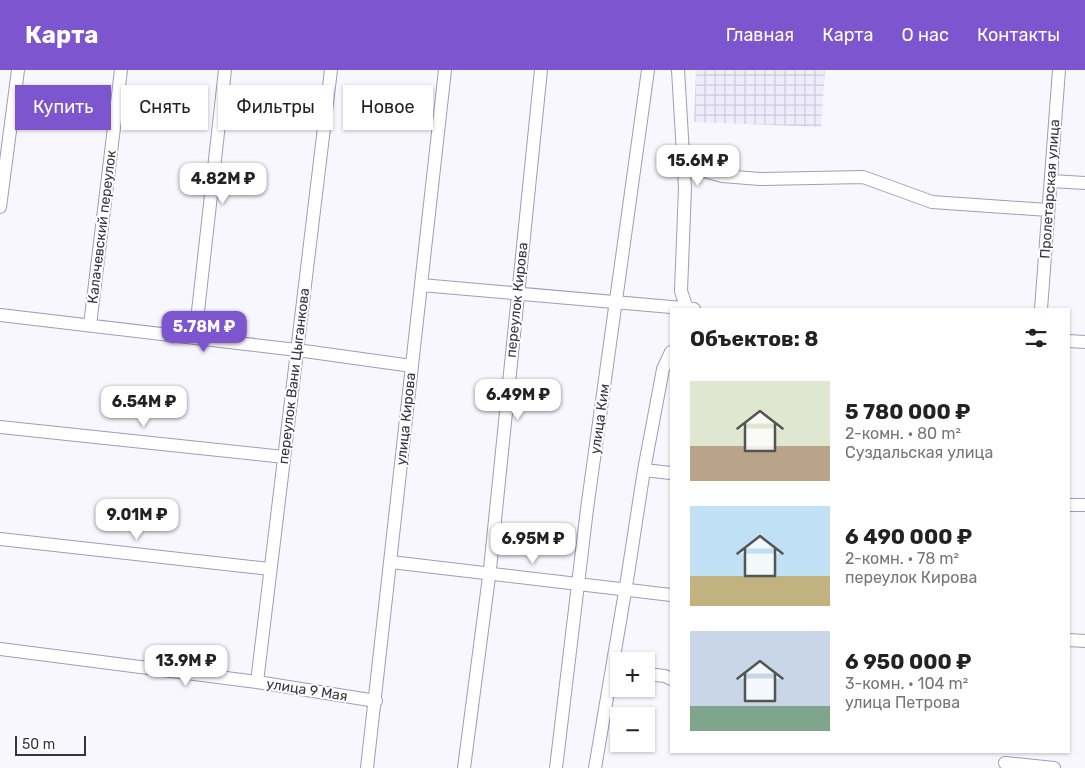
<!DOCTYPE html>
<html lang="ru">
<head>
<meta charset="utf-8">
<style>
  :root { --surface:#fff; --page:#f2f2f2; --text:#222; --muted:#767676; --accent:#7d55ce }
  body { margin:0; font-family:Rubik,sans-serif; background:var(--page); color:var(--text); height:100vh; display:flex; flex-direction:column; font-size:19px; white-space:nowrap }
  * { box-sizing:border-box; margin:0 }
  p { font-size:16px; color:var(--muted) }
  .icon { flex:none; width:28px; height:28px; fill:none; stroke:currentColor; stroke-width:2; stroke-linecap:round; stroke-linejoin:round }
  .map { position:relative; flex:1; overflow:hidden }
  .side { position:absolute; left:670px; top:238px; width:400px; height:445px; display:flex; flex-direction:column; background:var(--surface); border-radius:0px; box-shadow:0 1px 4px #0004 }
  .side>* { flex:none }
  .top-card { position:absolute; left:15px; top:15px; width:475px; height:45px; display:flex; gap:10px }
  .tools { position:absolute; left:610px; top:582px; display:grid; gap:10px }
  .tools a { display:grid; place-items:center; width:45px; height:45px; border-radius:0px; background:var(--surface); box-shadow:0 1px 4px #0004; font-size:25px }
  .scale { position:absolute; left:15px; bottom:12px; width:71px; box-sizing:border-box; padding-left:5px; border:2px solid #363441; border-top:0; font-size:14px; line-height:18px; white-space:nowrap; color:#363441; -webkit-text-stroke:4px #fff; paint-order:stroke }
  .price { position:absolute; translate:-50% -42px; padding:0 11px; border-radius:10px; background:#fff; color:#222; font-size:16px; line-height:32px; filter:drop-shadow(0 1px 2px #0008) }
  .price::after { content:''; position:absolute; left:50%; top:30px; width:15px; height:11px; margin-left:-8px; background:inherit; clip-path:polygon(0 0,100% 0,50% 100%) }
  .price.on { background:var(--accent); color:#fff }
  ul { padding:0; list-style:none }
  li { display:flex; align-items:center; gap:15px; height:125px; padding:0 20px }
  li span { display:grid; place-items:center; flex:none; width:140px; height:100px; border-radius:0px; color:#555 }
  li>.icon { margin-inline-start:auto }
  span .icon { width:60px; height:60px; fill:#fffc; stroke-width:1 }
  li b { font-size:21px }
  h2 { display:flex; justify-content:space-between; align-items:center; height:60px; padding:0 20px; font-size:21px }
  .tag { padding:0 18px; border-radius:0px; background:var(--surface); box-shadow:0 1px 4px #0004; font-size:18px; line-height:45px }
  .tag.on { background:var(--accent); color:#fff }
  header { display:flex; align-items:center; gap:30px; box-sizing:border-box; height:70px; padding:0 25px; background:var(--accent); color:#fff }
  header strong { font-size:24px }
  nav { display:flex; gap:28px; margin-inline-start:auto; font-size:18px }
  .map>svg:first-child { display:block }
  .industrial { fill:url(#industrial-grid) }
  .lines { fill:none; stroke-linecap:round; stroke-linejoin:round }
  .minor-casing { stroke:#a09cbb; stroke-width:14 }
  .minor { stroke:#fff; stroke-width:12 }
  .labels { text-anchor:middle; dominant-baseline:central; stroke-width:4; stroke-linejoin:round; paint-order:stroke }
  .street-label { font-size:14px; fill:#363441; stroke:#fff }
</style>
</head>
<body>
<header>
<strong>Карта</strong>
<nav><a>Главная</a><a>Карта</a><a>О нас</a><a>Контакты</a></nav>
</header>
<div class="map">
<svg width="1085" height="698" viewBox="0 0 1085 698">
  <defs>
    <pattern id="industrial-grid" width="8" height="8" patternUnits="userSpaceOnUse" patternTransform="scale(1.25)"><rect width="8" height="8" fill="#efecfd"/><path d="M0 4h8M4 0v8" fill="none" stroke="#cecbda"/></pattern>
  </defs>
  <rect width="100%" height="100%" fill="#f8f7fe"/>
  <path class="industrial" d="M696,0H825L821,57L694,52Z"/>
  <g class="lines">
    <g class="minor-casing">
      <path id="minor" d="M678,0L685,118L681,221L687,239
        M683,95L722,106L760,109L863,107L932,132L1048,140
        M1051,111L1085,113
        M0,137L18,0
        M421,215L694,239
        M1041,239L1059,0
        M0,245L297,280L412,296
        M90,255L121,0
        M195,268L225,0
        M1069,271L1085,272
        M0,357L284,387
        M644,400L671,403
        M1069,435H1085
        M0,469L270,499
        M391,492L671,525
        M1069,570L1085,571
        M0,579L257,612L376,631
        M646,604L665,606L671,609
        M257,612L331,0
        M1005,693L1054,698
        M367,698L445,0
        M464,698L490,499L541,0
        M556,698L587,439L648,0
        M595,698L627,510L644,400L663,299L671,282"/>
    </g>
    <use href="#minor" class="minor"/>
  </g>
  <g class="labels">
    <g class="street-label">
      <text transform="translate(1050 119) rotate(-86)">Пролетарская улица</text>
      <text transform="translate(102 157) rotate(-83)">Калачевский переулок</text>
      <text transform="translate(517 230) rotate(-84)">переулок Кирова</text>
      <text transform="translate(294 306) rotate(-83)">переулок Вани Цыганкова</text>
      <text transform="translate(406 349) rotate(-84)">улица Кирова</text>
      <text transform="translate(600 349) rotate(-82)">улица Ким</text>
      <text transform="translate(307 620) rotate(9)">улица 9 Мая</text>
    </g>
  </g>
</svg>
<div class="tools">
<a>+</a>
<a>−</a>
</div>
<div class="scale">50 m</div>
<b class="price" style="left:698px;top:117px">15.6M ₽</b>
<b class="price" style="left:223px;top:135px">4.82M ₽</b>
<b class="price on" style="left:204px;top:283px">5.78M ₽</b>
<b class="price" style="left:518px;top:351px">6.49M ₽</b>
<b class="price" style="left:144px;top:358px">6.54M ₽</b>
<b class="price" style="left:137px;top:471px">9.01M ₽</b>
<b class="price" style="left:533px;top:495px">6.95M ₽</b>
<b class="price" style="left:186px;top:617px">13.9M ₽</b>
<div class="top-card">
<a class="tag on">Купить</a>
<a class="tag">Снять</a>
<a class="tag">Фильтры</a>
<a class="tag">Новое</a>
</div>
<section class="side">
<h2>Объектов: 8<svg class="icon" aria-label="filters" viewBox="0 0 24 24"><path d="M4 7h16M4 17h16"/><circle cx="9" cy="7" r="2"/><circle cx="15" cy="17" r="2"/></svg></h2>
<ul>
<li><span style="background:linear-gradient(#dfe7d0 65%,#b9a48a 0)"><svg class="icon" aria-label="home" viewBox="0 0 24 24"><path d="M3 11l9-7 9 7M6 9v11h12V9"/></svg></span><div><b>5 780 000 ₽</b><p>2-комн. · 80 m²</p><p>Суздальская улица</p></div></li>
<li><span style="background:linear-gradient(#bfe0f5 70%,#c2b280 0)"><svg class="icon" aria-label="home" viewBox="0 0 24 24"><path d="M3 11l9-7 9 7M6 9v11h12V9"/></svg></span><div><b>6 490 000 ₽</b><p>2-комн. · 78 m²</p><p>переулок Кирова</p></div></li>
<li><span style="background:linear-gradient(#c9d6e8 75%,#7fa58c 0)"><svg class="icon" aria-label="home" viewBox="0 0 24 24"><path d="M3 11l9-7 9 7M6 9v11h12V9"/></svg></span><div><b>6 950 000 ₽</b><p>3-комн. · 104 m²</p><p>улица Петрова</p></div></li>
</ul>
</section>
</div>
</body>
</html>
